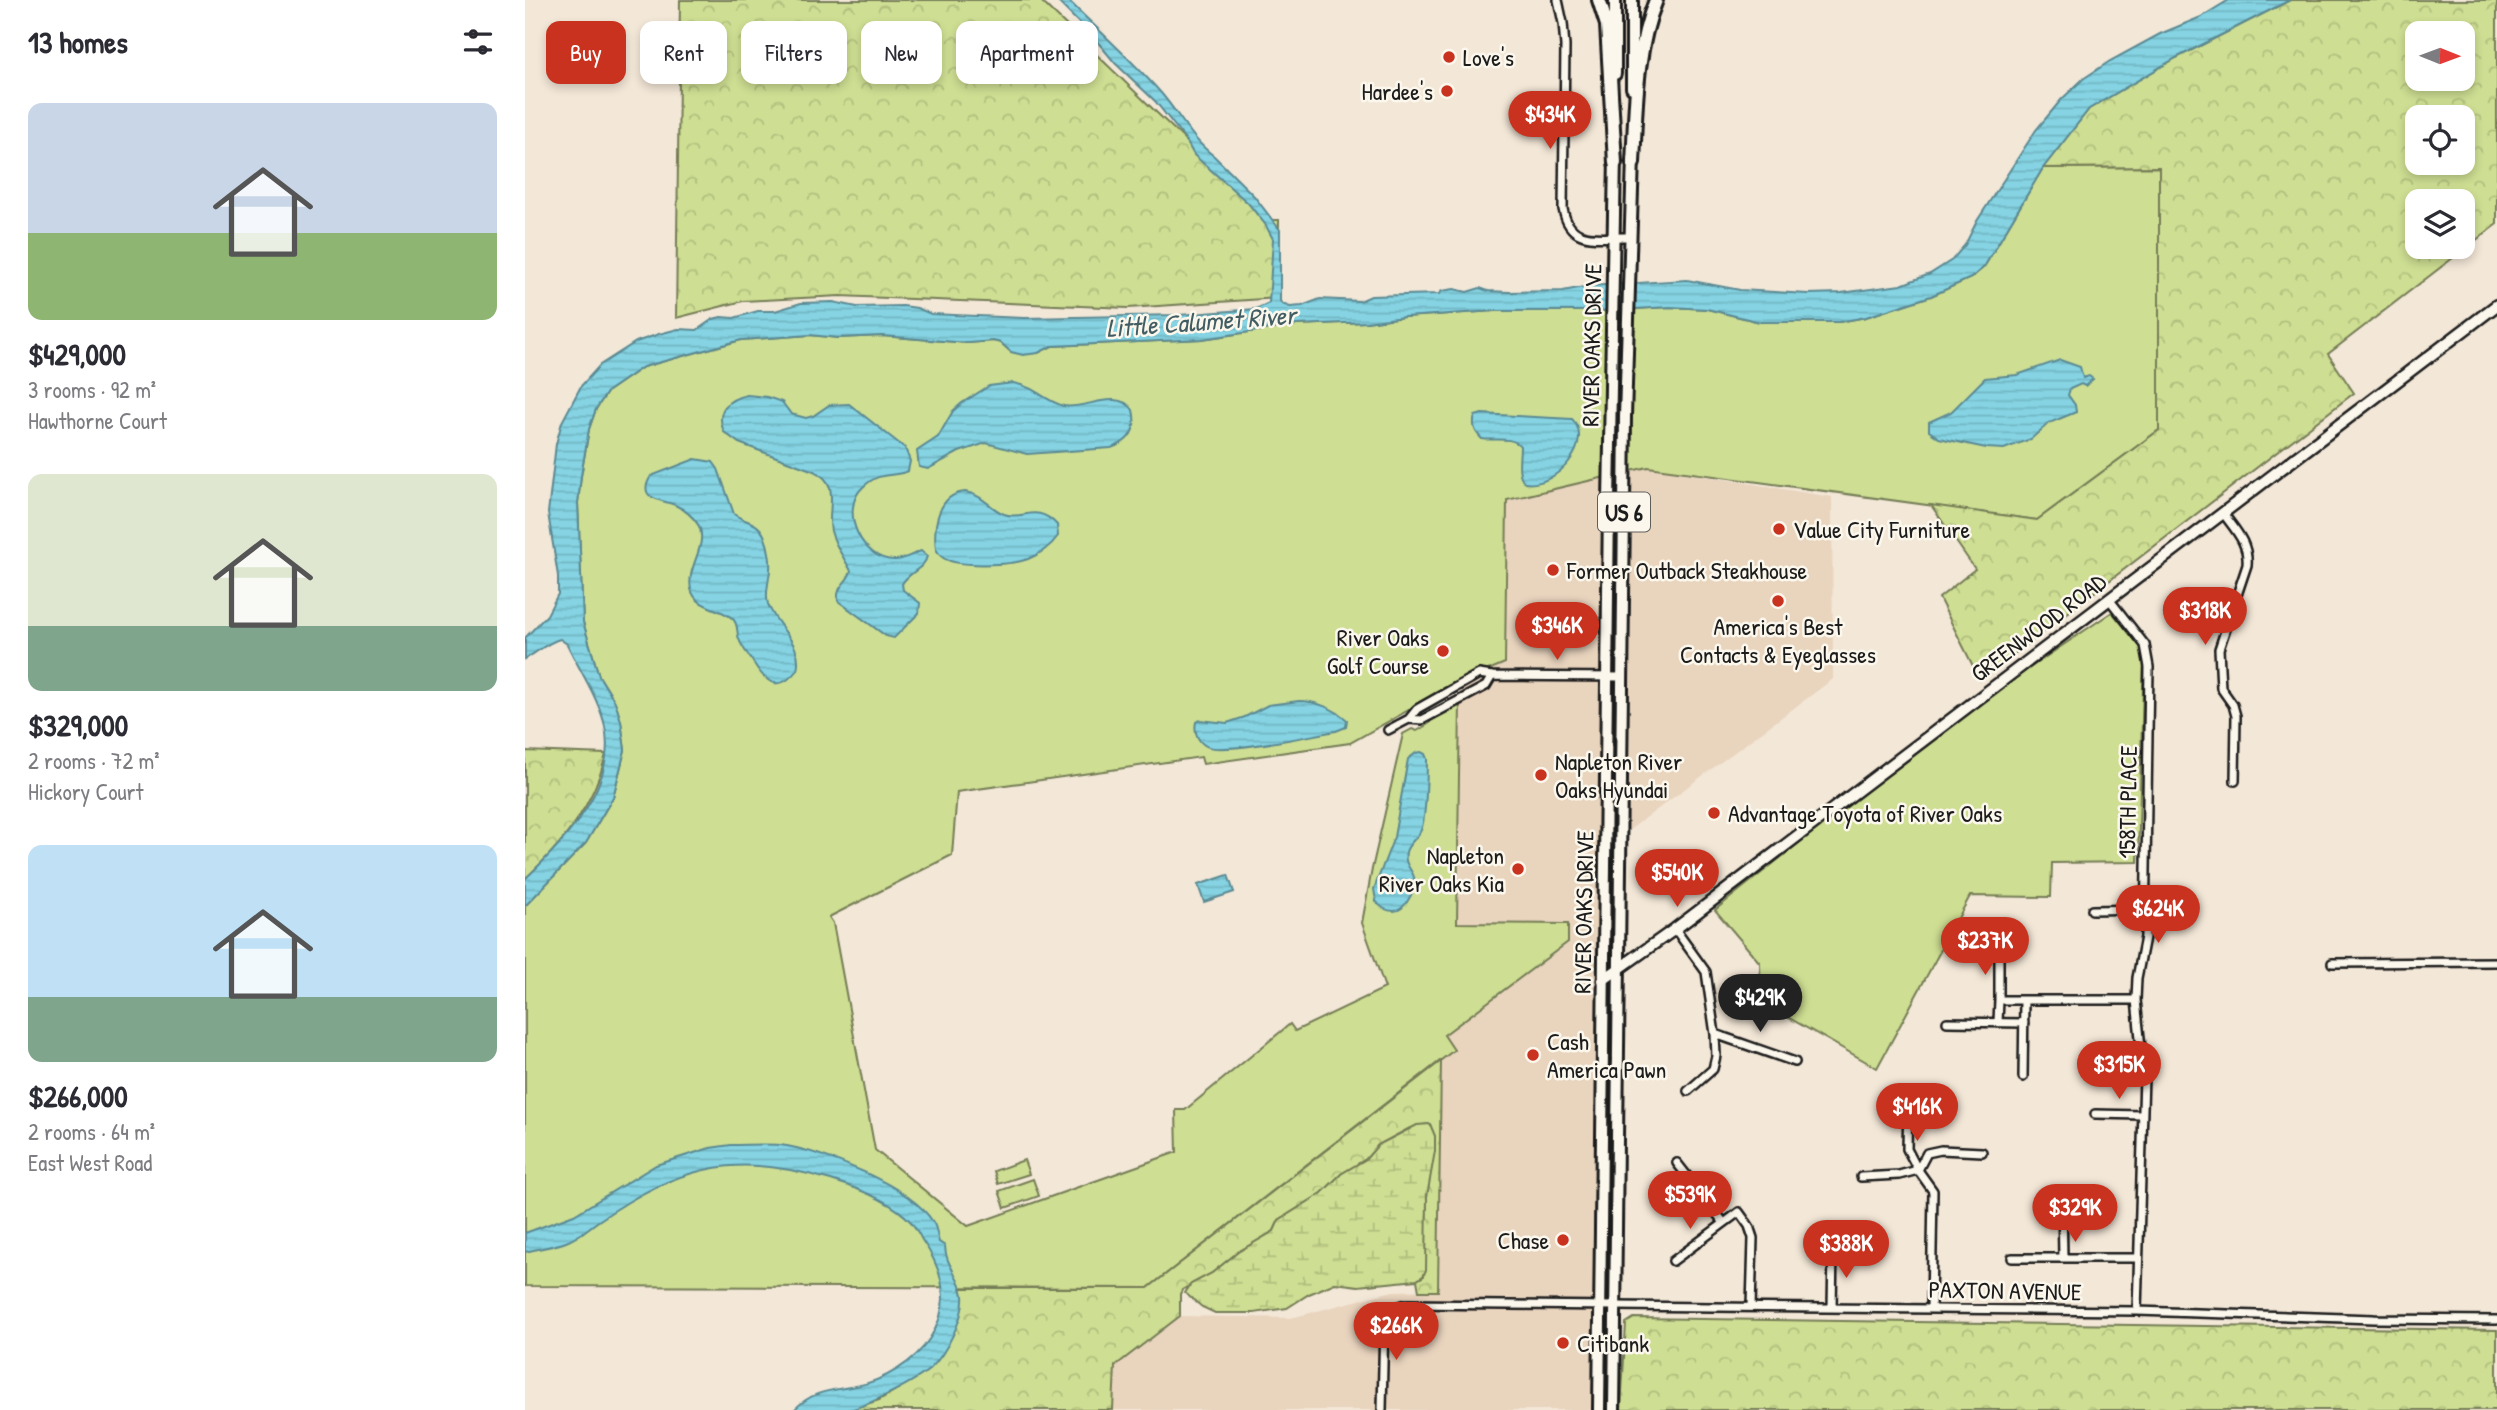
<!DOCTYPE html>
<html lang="en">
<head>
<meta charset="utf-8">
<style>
  :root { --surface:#fff; --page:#f7f7f7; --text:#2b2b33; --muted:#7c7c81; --accent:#c8321e }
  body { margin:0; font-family:"Patrick Hand",sans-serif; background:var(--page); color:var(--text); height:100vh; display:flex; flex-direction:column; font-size:26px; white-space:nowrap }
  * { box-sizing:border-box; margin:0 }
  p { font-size:23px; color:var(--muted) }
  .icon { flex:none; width:38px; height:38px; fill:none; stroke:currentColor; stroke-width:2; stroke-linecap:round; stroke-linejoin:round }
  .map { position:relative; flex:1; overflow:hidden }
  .side { display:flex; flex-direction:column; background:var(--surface); width:525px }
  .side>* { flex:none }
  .guide { position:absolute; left:21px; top:21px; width:665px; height:63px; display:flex; gap:14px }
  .needle { width:46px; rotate:91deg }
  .fabs { position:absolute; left:1880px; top:21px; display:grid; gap:14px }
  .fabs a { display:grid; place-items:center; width:70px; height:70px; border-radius:14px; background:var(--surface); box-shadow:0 4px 10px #0003; font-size:35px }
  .price { position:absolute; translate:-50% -60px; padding:0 16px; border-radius:24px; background:var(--accent); color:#fff; font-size:23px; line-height:46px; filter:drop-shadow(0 2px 4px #0008) }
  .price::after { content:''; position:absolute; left:50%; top:42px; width:21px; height:16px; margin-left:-10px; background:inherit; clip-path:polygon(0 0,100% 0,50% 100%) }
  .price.on { background:#222; color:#fff }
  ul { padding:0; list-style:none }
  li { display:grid; align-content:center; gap:14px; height:371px; padding:0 28px }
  li span { display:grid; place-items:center; height:217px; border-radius:14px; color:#555 }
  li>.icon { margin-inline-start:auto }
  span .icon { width:126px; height:126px; fill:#fffc; stroke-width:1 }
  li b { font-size:30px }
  h2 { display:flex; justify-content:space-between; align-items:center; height:84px; padding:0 28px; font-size:30px }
  .pill { padding:0 24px; border-radius:14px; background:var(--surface); box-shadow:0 4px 10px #0003; font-size:24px; line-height:63px }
  .pill.on { background:var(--accent); color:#fff }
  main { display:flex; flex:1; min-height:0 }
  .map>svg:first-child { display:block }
  .built { fill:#e9d4be }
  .green { fill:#cede92; stroke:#757d57; stroke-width:2 }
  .forest { fill:url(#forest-crowns); stroke:#757d57; stroke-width:2; fill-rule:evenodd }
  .wetland { fill:url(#wetland-marsh); stroke:#757d57; stroke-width:2 }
  .water { fill:url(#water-rules); stroke:#5b8a93; stroke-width:2 }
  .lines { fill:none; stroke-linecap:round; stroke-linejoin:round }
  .street-casing { stroke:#1c1c1c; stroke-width:12 }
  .secondary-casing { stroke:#1c1c1c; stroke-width:15 }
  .primary-casing { stroke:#1c1c1c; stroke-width:16 }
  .highway-casing { stroke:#1c1c1c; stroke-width:18 }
  .street { stroke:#fbf7ec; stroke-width:7 }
  .secondary { stroke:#fbf7ec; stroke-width:10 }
  .primary { stroke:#fbf7ec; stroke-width:10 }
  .highway { stroke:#fbf7ec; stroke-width:12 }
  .poi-dot { fill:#c8321e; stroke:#fbf7ec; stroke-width:2.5 }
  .labels { text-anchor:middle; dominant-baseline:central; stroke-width:5; stroke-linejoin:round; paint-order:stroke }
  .shield { fill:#fbf7ec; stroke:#5f5e5a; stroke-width:2 }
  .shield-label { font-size:23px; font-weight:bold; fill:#1c1c1c }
  .poi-label { font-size:24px; fill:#1c1c1c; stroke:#fbf7ec; text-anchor:start }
  .street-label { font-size:24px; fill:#1c1c1c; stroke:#fbf7ec }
  .water-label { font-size:26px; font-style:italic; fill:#415c62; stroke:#fbf7ec }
</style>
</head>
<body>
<main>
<section class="side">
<h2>13 homes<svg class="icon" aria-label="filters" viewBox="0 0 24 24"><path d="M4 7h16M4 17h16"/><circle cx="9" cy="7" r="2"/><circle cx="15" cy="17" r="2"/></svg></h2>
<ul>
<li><span style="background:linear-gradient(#c9d6e8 60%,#8fb573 0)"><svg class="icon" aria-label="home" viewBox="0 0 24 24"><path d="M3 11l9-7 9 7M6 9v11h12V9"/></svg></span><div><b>$429,000</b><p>3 rooms · 92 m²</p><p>Hawthorne Court</p></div></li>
<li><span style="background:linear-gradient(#dfe7d0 70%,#7fa58c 0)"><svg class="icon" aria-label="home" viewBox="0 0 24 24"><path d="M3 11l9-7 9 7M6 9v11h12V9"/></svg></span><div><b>$329,000</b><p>2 rooms · 72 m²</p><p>Hickory Court</p></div></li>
<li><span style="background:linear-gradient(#bfe0f5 70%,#7fa58c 0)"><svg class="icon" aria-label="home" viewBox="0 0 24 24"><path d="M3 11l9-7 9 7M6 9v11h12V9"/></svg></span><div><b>$266,000</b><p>2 rooms · 64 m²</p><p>East West Road</p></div></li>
</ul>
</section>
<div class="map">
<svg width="1972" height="1410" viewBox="0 0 1972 1410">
  <defs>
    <pattern id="forest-crowns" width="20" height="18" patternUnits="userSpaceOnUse" patternTransform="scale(1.75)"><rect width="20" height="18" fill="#cede92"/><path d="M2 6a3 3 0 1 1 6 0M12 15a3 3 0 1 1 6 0" fill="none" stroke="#b0be7d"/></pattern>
    <pattern id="wetland-marsh" width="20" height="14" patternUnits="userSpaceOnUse" patternTransform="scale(1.75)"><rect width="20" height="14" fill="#cede92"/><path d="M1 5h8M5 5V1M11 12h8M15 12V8" fill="none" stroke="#b0be7d"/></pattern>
    <pattern id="water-rules" width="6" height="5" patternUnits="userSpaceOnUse" patternTransform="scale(1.75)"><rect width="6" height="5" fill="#85d3e3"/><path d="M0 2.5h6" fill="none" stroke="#72b5c2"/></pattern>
  </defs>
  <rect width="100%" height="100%" fill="#f3e7d7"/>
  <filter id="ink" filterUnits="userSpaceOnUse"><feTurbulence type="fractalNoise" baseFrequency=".0143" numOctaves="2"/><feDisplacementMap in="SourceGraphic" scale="14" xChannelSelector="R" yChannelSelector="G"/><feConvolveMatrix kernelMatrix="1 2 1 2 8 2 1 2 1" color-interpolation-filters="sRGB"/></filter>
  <g filter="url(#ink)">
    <path class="built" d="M1123,467L1307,497L1308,679L1103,831L1107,471Z
      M1078,478L1067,1410H588L590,1366L655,1316L766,1318L868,1291L913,1290L916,1061L929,1050L919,1035L1043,942V924L932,923L934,682L980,663L982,500Z"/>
    <path class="green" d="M1634,167V430L1512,520L1123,467L982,500L980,663L930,684L825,743L678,764L676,757L432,792L427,855L304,917L308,923L350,1150L443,1226L652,1152L651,1110H660L765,1024L770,1031L860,988L837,923L847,869L878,734L887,729L892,731L905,723L906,718L935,702L932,923L1043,924V942L919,1035L929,1050L623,1288L0,1286V906L61,843L88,797L100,750L96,722L90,702L74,676L58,622L53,503L56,476L64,429L71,409L83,391L118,367L216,340L285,335L313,338L357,336L443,343L468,341L476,343L486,352L513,353L527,346L677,339L772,325L841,322L879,317L970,311H1074L1145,307L1182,309L1235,322H1314L1341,317L1406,296L1446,278L1459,267L1518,168Z
      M1587,612L1619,651L1613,862L1527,863L1526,897L1445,896L1352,1068L1236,1002L1235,963L1190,910L1294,827L1479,685Z
      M499,1160L504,1174L473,1184L469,1171Z
      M508,1179L514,1196L480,1208L474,1191Z"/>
    <path class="forest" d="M155,0H515L743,220H754L753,298L603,308L315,296L218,301L151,318Z
      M1765,0H1972V224L1803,354L1829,393L1455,680L1414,598L1450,569L1406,505L1512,520L1634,430V167L1518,168L1564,109L1651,58ZM1892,33H1937V79H1892ZM1892,117H1937V163H1892ZM1892,201H1937V247H1892Z
      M0,751L81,754C69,806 38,843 0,879Z
      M916,1061L913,1291H894L892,1280L899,1276L902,1196L905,1177L885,1128L853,1145L841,1159L816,1174L797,1193L754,1220L749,1231L713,1252L687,1273L657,1290L655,1294V1316L590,1366L588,1410H323L354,1400L399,1373L438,1296L436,1288H623Z
      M1109,1318L1972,1330V1410H1096L1101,1323Z"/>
    <path class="wetland" d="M905,1124L910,1136V1151L902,1196L901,1270L898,1276L892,1280L833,1286L810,1283L784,1294L762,1308L729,1313H690L677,1307L660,1293L666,1284L687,1273L713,1252L749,1231L754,1220L797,1193L816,1174L841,1159L853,1145L892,1125Z"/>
    <path class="water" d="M531,0H543C574,31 607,60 636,93C654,114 667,140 689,156L729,196L755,230V301L757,304L765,307L777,306L795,299L835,301L846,296L914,294L917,291L929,289L942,292L955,288L963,291L984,292L1038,291L1064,286L1162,280L1215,290L1283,294L1316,293L1376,285L1405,274L1427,260L1440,245L1452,221L1511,130L1536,100L1558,79L1585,61L1635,34L1676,17L1704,0H1765L1651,58L1564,109L1518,168L1459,267L1446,278L1406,296L1341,317L1314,322H1235L1182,309L1145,307L1074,311H970L879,317L841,322L772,325L677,339L527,346L513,353L498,355L486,352L476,343L468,341L443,343L357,336L313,338L285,335L216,340L118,367L83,391L71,409L64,429L56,476L53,503L58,622L74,676L90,702L96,721L100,750L88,797L61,843L0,906V879C40,841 95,784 79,722C72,696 54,669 42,644L35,639C23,642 11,653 0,659V638L22,615L33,594V576L23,513L31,444L37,422L56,386L75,365L111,342L134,334L153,329L172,330L188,319L196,317L209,318L233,311H250L276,303L308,302L332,307L378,306L392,308L406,314L499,318L654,315L731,309L744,303L748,239L740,224L723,203L669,155L660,139L630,101L590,63L571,40Z
      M1535,360L1555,367L1558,378L1564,376L1568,379L1560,386L1556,384L1545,389L1543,395L1550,405L1551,412L1524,423L1506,439L1479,449L1461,448L1414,438L1404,431V422L1426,412L1460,378L1492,375Z
      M488,383C511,387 520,401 539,406C559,410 593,388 608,410C613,430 604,442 586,448L502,454L461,443L434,452L403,469L394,467L392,451L413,437L428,411L437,403L464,386Z
      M222,395L242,397L257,402L266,414L281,418L288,416L304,405L324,404L380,448L385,461L383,471C367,478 356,470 338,487C313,510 337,561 370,560C379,560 387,554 396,551L402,556C400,569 383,572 377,584L378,590L395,603L394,613L369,638L361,636L313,601C311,585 323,583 326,571C319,558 310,546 306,531C301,508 317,484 289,471L214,443L199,432C190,411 202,399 222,395Z
      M957,414L1047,419C1070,442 1032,488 1000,483C991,474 995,458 995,446C987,436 969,441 957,439C950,432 947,426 950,416Z
      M170,459L188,462L193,469L209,514C220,523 232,520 239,535C244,547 247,564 244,577C243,587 240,594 243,604C251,627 279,644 272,670C254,694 240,682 228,662C223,654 217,648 214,639C211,632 214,625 208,619C196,607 171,609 166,589C161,568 183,546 174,526C169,517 159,509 150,505C136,499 111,500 126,476Z
      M440,492C459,495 464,508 479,514C498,521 511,502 532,525L533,536C526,546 514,555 503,559C487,565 431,568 417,557C414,555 413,552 411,549C408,526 413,494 440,492Z
      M774,701C791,701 810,709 822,720L821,727L811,731C789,735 696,755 681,746C672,741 669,731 671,722L675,720L702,723L720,717L743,705Z
      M896,752L900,754L902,759C902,773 901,819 896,830C893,838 883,843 881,852C877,873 902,871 882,902C878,907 875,911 869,911C861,911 855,907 851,901L849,889L869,837L883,759L891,753Z
      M703,875L709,892L679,902L673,885Z
      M206,1145C222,1145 239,1144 255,1145C296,1150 386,1186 408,1222C412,1228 412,1236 414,1242L420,1246C420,1265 436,1277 438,1296C440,1317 420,1355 405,1369C391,1381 341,1407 323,1410C306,1410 286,1410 269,1410C288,1390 305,1391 331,1386C358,1381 390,1362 405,1338C427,1304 419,1271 397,1240C394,1234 390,1227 386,1222C367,1201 332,1188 306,1180C230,1157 174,1159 103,1202C93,1208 82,1215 72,1222C62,1229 53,1238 41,1242C28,1247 13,1248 0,1252V1233L49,1215L131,1165L185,1148Z"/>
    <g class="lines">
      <g class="street-casing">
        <path id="street" d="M1033,0L1038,23L1040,46L1038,209C1045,246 1073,236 1104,237
          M1698,513C1710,530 1724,543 1722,565L1694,649L1696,688L1708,705L1711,716L1710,781
          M1584,599L1620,645L1624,667L1620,937L1612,978L1611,1000L1619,1076L1612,1311
          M884,719L897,720L961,686L967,676
          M863,730L884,719L892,709L954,674L967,676L1097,677
          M1567,910L1619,909
          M1150,929L1181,972L1190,1034L1191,1056L1188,1069L1163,1091
          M1474,954V1000
          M1807,963L1972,962
          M1422,1022L1499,1023
          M1473,1022L1474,1000H1611
          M1190,1034L1270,1062
          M1498,1077L1499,1000
          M1383,1103L1382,1149L1393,1170L1408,1191L1406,1308
          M1570,1114L1617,1115
          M1152,1163L1199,1223
          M1336,1177L1374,1175L1393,1170L1402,1153L1416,1150L1457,1152
          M1537,1199L1538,1258
          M1487,1258H1612
          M1148,1261L1214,1212L1224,1226L1228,1238L1226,1307
          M1307,1308L1308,1251
          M857,1410L859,1320L863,1310L881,1304L1612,1311L1849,1319L1972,1320"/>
      </g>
      <g class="secondary-casing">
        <path id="secondary" d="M1078,980L1150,929L1972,305"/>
      </g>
      <g class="primary-casing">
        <path id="primary" d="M1107,0V88
          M1090,74V0
          M1074,1410L1084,502L1090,156
          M1089,1410L1100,417L1108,157"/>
      </g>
      <g class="highway-casing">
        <path id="highway" d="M1074,0L1082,25L1090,163
          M1108,163C1111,108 1110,51 1131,0"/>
      </g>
      <use href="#street" class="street"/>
      <use href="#secondary" class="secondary"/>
      <use href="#primary" class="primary"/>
      <use href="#highway" class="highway"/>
    </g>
  </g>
  <g class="poi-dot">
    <circle cx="924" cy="57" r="7"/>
    <circle cx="922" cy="91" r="7"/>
    <circle cx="1254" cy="529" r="7"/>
    <circle cx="1028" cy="570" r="7"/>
    <circle cx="1253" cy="601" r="7"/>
    <circle cx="918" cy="651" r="7"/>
    <circle cx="1016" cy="775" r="7"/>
    <circle cx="1189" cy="813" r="7"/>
    <circle cx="993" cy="869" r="7"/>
    <circle cx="1008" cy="1055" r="7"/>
    <circle cx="1038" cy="1240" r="7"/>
    <circle cx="1038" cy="1343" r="7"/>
  </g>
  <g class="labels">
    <rect class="shield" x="1073" y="492.5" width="52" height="39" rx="5"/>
    <g class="shield-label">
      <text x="1099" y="512">US 6</text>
    </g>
    <g class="poi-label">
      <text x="938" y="57">Love's</text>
      <text x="908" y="91" text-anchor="end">Hardee's</text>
      <text x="1268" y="529">Value City Furniture</text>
      <text x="1042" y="570">Former Outback Steakhouse</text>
      <text x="1253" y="626" text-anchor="middle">America's Best<tspan x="1253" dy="28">Contacts &amp; Eyeglasses</tspan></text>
      <text x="904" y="637" text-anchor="end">River Oaks<tspan x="904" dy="28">Golf Course</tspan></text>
      <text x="1030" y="761">Napleton River<tspan x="1030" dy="28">Oaks Hyundai</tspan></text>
      <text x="1203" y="813">Advantage Toyota of River Oaks</text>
      <text x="979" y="855" text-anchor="end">Napleton<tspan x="979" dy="28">River Oaks Kia</tspan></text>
      <text x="1022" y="1041">Cash<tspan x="1022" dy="28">America Pawn</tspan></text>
      <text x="1024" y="1240" text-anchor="end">Chase</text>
      <text x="1052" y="1343">Citibank</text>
    </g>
    <g class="street-label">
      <text transform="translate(1066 345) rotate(-89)">RIVER OAKS DRIVE</text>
      <text transform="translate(1513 627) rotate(-37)">GREENWOOD ROAD</text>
      <text transform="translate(1602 802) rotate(-89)">158TH PLACE</text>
      <text transform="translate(1058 912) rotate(-89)">RIVER OAKS DRIVE</text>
      <text transform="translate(1480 1290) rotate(1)">PAXTON AVENUE</text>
    </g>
    <g class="water-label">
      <text transform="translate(676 321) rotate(-4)">Little Calumet River</text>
    </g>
  </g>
</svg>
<div class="fabs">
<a><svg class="needle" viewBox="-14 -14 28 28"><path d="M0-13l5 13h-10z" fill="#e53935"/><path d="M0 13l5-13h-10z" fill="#7c7c81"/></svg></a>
<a><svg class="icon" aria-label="locate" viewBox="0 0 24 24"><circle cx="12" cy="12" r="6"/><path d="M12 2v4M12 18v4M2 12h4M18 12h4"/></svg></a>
<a><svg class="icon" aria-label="layers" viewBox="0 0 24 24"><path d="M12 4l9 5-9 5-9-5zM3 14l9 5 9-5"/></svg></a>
</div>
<b class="price" style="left:1025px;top:151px">$434K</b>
<b class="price" style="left:1680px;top:647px">$318K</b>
<b class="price" style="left:1032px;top:662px">$346K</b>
<b class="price" style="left:1152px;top:909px">$540K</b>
<b class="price" style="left:1633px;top:945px">$624K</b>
<b class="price" style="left:1460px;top:977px">$237K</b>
<b class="price on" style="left:1235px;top:1034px">$429K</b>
<b class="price" style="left:1594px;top:1101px">$315K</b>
<b class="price" style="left:1392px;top:1143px">$416K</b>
<b class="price" style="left:1165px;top:1231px">$539K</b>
<b class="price" style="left:1550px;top:1244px">$329K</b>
<b class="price" style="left:1321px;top:1280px">$388K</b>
<b class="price" style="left:871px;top:1362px">$266K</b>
<div class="guide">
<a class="pill on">Buy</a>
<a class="pill">Rent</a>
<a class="pill">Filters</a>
<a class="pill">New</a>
<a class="pill">Apartment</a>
</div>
</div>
</main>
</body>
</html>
